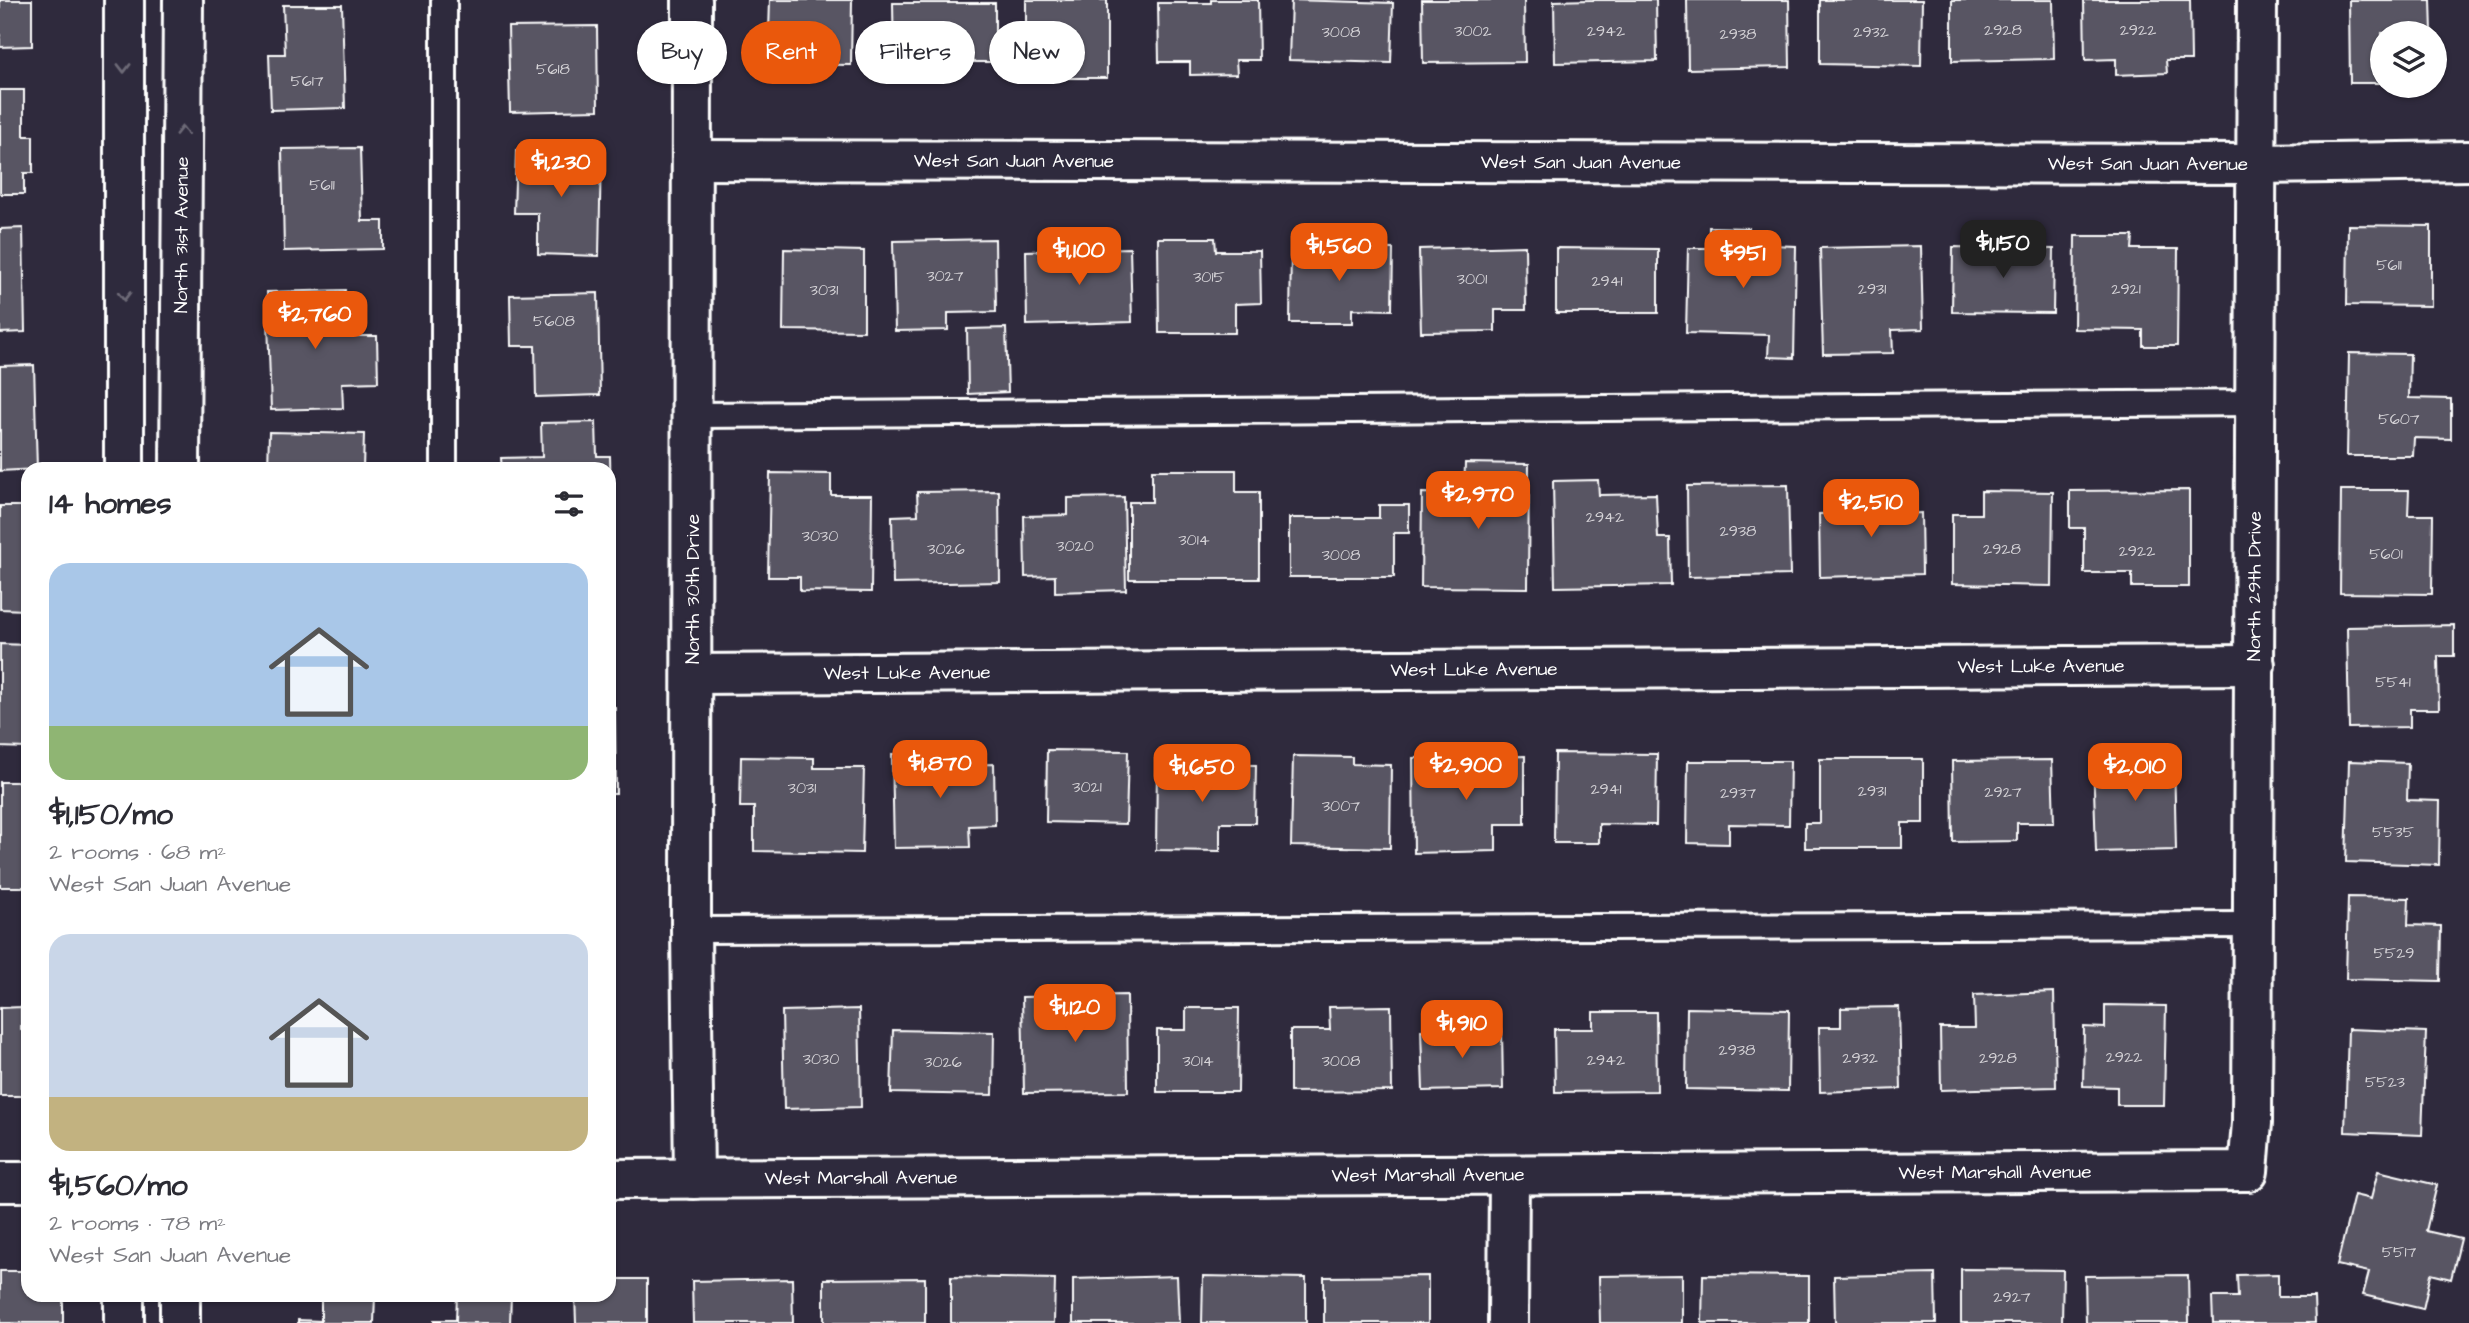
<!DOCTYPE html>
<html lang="en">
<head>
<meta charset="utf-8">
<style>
  :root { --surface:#fff; --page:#f7f7f7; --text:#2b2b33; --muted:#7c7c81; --accent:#ea580c }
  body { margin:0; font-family:"Architects Daughter",sans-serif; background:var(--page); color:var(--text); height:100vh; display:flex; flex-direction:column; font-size:26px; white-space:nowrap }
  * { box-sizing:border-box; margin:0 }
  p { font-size:23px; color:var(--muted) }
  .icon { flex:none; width:38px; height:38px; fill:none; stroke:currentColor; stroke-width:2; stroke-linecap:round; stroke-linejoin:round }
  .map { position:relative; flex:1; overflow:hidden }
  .sheet { position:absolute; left:21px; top:462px; width:595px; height:840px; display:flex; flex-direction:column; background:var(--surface); border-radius:21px; box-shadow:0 2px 5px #0004 }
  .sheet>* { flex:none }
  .top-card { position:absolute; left:637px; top:21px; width:665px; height:63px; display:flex; gap:14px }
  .tools { position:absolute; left:2370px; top:21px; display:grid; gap:14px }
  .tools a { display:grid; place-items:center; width:77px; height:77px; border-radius:50%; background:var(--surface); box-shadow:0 2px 5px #0004; font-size:35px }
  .price { position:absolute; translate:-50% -60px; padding:0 16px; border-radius:14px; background:var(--accent); color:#fff; font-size:23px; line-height:46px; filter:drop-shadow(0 2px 4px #0008) }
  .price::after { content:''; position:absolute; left:50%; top:42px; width:21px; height:16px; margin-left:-10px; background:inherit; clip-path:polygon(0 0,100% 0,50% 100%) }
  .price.on { background:#222; color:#fff }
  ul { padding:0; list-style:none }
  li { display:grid; align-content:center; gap:14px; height:371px; padding:0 28px }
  li span { display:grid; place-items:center; height:217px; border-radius:21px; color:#555 }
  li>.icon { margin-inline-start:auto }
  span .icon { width:126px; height:126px; fill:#fffc; stroke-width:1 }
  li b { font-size:30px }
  h2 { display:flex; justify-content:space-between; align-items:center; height:84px; padding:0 28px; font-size:30px }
  .pill { padding:0 24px; border-radius:32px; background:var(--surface); box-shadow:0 2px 5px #0004; font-size:24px; line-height:63px }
  .pill.on { background:var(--accent); color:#fff }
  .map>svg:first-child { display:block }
  .building { fill:#595564; stroke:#fff; stroke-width:2 }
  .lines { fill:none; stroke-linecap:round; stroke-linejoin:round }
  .service-casing { stroke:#fff; stroke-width:30 }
  .minor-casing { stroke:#fff; stroke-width:44 }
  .tertiary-casing { stroke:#fff; stroke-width:44 }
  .service { stroke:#2f2a3d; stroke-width:24 }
  .minor { stroke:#2f2a3d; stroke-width:38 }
  .tertiary { stroke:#2f2a3d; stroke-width:38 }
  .oneway { stroke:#6d6a77 }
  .labels { text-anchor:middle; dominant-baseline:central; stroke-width:5; stroke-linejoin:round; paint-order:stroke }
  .number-label { font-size:16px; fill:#d6d4d8 }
  .street-label { font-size:19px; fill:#fff; stroke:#2f2a3d }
</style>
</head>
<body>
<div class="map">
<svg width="2469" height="1323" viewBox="0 0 2469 1323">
  <rect width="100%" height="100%" fill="#2f2a3d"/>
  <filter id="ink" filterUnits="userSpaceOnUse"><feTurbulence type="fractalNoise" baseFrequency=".0143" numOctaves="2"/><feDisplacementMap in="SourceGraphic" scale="14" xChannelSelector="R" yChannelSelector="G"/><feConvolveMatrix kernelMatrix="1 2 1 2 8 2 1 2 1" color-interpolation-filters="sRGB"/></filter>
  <g filter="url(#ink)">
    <path class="building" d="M0,0H32V46L0,47Z
      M770,0H852L851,65L768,64Z
      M1026,0H1107V78H1058V62H1026Z
      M1211,0H1258L1259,60H1236L1237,74L1190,75V62H1159L1158,3H1211Z
      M1291,0L1393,3L1391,63L1289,60Z
      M1422,0H1524L1525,62L1423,63Z
      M1590,0H1656L1657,61L1555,63L1554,1Z
      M1687,0H1789L1790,67L1688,69Z
      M1820,0H1922L1921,66L1820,64Z
      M1952,0H2053L2054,59L1952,61Z
      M2084,0H2190L2191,60H2166L2167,73L2116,75V59L2085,60Z
      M2349,0H2431L2432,33H2382V83H2350Z
      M893,3H995V62H894Z
      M283,5H342L345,108L271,110L269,54H285Z
      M597,26L598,110L510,112L508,27Z
      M0,90H24V136H33V173H24V194H0Z
      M360,148L362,221H383V249L284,251L282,149Z
      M516,150L601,152L599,256L538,254V213H514Z
      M2348,225L2431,226V306L2347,305Z
      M1709,227L1749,228L1748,244L1796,246L1794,358L1768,357L1769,335L1686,333L1688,248H1709Z
      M23,228L25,332L0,333V229Z
      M2075,236H2133L2132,249H2178L2177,346H2143V330L2074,329Z
      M1158,238H1215L1216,251H1260L1261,303L1235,304V333H1159Z
      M995,239L996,312L948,313V330L895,331L893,241Z
      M1525,246L1526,310H1495V331L1421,332L1419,249Z
      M1921,246L1923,329L1892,330L1893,353L1823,354L1820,248Z
      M1291,247L1393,249L1392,310L1352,309V323H1290Z
      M1953,247L2054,249L2053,313L1952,312Z
      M1130,248L1132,322L1027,325L1026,251Z
      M1556,248L1658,249V313H1556Z
      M784,249L864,251V331L783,330Z
      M345,290L346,336H377L378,382L342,383L343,408L271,410L267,292Z
      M598,293L600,395L536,397L535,346H511L510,295Z
      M1006,328L1008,392L968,394L967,329Z
      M2349,353L2410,354L2409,398L2451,399V439L2414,438L2413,456H2347Z
      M34,365L37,469L0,471V366Z
      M596,422L597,456H610L612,536H609V469H502L501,458L542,457L541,423Z
      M269,432L364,434L363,469H268Z
      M1465,463L1529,464L1528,588L1421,587L1422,493L1464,494Z
      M1152,470H1236V492H1259V579H1129V502H1152Z
      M770,473L831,474V495H872L871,592L800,591V577H768Z
      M1598,480L1599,495L1656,494L1658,538H1670L1671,585L1555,587L1553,481Z
      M1788,485L1790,575L1688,577L1687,486Z
      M2189,490V587H2132V573H2084V528H2070V491Z
      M2341,490H2409L2408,515H2433L2432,594L2340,593Z
      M999,491L1000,582L893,584L892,516L918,515L917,492Z
      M1981,491L2053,492L2052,586L1952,584V514H1981Z
      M1899,493L1900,514L1921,513L1922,574L1820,577L1819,514L1850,513L1849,495Z
      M1124,497L1126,590L1055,592V576L1025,577L1024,516L1068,515V498Z
      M1379,505H1409V533H1394V577H1289V518H1379Z
      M0,506H27L25,610L0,609Z
      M2454,625V656H2438L2439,709H2410V727L2349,728L2347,627Z
      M0,644L28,645L26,748L0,747Z
      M609,707H615L616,794H609Z
      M1047,750L1128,751L1126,824L1046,822Z
      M1555,753L1657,754L1656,825L1599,824V843H1554Z
      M892,754H964V765L994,764L995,825L969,826L970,847L894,848Z
      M2174,755L2176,850L2096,852L2093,757Z
      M1293,756L1352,757V764L1391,765L1390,848L1291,846Z
      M1525,756V824H1496V851L1414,853L1413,758Z
      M741,757L814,758V768H864L862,853L754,851V807H740Z
      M1820,759H1923V823H1902V848H1805V823H1820Z
      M2052,760L2054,823H2017V841L1953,842L1952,761Z
      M1688,761H1790L1789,825L1729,824V844L1687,843Z
      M2349,761L2408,763L2407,800L2440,801L2439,865L2346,862Z
      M1157,764L1256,765L1255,823H1220V851L1156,850Z
      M0,782H25L27,887H0Z
      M2348,897L2409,898L2408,925L2441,926L2440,981L2346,979Z
      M2054,992L2056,1087L1941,1090L1940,1028H1975L1974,995Z
      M1127,995L1128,1092L1024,1093L1022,997Z
      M2105,1005L2166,1006L2164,1105H2117V1087L2083,1086L2084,1027L2105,1028Z
      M1391,1006L1392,1091L1290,1092V1030H1330L1329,1007Z
      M21,1007V1030H28V1096H0V1008Z
      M1899,1007L1901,1089L1820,1092L1819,1027H1841V1008Z
      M1186,1008H1239L1238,1092H1157V1030H1186Z
      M1687,1008L1789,1010L1788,1091L1686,1089Z
      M859,1009L861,1107L784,1109L782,1011Z
      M1593,1012H1656L1657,1091L1555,1092L1554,1029H1593Z
      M1502,1029L1503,1089L1423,1091L1421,1030Z
      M2348,1029L2426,1032L2422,1135L2345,1132Z
      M893,1030L994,1032L993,1095L891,1093Z
      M2378,1171L2437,1185L2426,1231L2461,1239L2451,1279L2431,1274L2423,1309L2363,1295L2369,1272L2337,1265L2354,1195L2371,1199Z
      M1961,1269L2063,1270L2062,1323H1961Z
      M0,1271H28V1295H63V1323H0Z
      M1935,1274L1936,1323H1835L1834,1276Z
      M2278,1274V1297H2314L2315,1323H2213L2212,1297H2238L2237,1275Z
      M1682,1275V1323H1600L1599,1276Z
      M1703,1275L1809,1276V1323H1702Z
      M2188,1275L2189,1323H2086L2085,1276Z
      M1177,1276L1179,1323H1073V1279Z
      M1203,1276L1306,1278V1323H1202Z
      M1428,1276V1323H1324V1277Z
      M951,1277L1055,1279L1054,1323H951Z
      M925,1278V1323H824V1279Z
      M609,1279H647V1323H576L575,1295H609Z
      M792,1279L793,1323H693L692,1281Z
      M321,1295H375L374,1323H298V1320L321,1321Z
      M457,1295H511L510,1323H434V1320H456Z"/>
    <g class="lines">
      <g class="service-casing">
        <path id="service" d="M694,415L2255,403
          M444,469V0
          M691,930L2254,925"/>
      </g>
      <g class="minor-casing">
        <g id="minor">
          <path d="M692,0L691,930L694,1179"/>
          <path id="s1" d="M692,160L2257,164L2469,161"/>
          <path id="s2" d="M692,674L2255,665"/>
          <path id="s3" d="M609,1179L2248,1171L2252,1123L2257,0"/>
          <path d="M0,1182H28"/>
          <path d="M1508,1323L1509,1175"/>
        </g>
      </g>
      <g class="tertiary-casing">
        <g id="tertiary">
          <path d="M124,0V469"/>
          <path id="s4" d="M180,469L183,0"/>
          <path d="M180,1295V1323"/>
          <path d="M124,1323V1295"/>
        </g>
      </g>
      <use href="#service" class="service"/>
      <use href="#minor" class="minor"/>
      <use href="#tertiary" class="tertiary"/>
    </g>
    <defs><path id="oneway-chevron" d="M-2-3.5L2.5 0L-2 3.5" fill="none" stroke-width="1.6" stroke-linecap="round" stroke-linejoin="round" transform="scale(1.75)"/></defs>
    <g class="oneway">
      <use href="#oneway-chevron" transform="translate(124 68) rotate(90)"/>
      <use href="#oneway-chevron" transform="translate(182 131) rotate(-90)"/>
      <use href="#oneway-chevron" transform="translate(124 296) rotate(90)"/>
    </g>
  </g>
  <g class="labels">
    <g class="number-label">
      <text x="2003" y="30">2928</text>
      <text x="2138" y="30">2922</text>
      <text x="1473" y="31">3002</text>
      <text x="1606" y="31">2942</text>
      <text x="1341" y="32">3008</text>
      <text x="1871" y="32">2932</text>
      <text x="1738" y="34">2938</text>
      <text x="553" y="69">5618</text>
      <text x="307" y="81">5617</text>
      <text x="322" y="185">5611</text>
      <text x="2389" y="265">5611</text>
      <text x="945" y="276">3027</text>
      <text x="1209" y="277">3015</text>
      <text x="1472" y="279">3001</text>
      <text x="1607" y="281">2941</text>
      <text x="1872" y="289">2931</text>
      <text x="2126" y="289">2921</text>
      <text x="824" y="290">3031</text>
      <text x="554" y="321">5608</text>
      <text x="2399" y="419">5607</text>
      <text x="1605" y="517">2942</text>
      <text x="1738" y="531">2938</text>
      <text x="820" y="536">3030</text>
      <text x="1194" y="540">3014</text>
      <text x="1075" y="546">3020</text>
      <text x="946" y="549">3026</text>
      <text x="2002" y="549">2928</text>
      <text x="2137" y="551">2922</text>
      <text x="2386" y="554">5601</text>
      <text x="1341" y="555">3008</text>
      <text x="2393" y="682">5541</text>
      <text x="1087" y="787">3021</text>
      <text x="802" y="788">3031</text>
      <text x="1606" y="789">2941</text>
      <text x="1872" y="791">2931</text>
      <text x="2003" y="792">2927</text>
      <text x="1738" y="793">2937</text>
      <text x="1341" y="806">3007</text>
      <text x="2393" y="832">5535</text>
      <text x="2394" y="953">5529</text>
      <text x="1737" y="1050">2938</text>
      <text x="2124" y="1057">2922</text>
      <text x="1860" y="1058">2932</text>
      <text x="1998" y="1058">2928</text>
      <text x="821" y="1059">3030</text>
      <text x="1606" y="1060">2942</text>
      <text x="1198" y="1061">3014</text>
      <text x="1341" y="1061">3008</text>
      <text x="943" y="1062">3026</text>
      <text x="2385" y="1082">5523</text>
      <text x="2399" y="1252">5517</text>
      <text x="2012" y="1297">2927</text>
    </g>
    <g class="street-label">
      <text stroke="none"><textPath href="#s1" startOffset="322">West San Juan Avenue</textPath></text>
      <text stroke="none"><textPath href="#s1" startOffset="889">West San Juan Avenue</textPath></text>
      <text stroke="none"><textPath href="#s1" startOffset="1456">West San Juan Avenue</textPath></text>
      <text stroke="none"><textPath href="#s4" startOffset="234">North 31st Avenue</textPath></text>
      <text stroke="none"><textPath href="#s3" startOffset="2224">North 29th Drive</textPath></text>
      <text transform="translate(693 589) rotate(-90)">North 30th Drive</text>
      <text stroke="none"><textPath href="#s2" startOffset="1349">West Luke Avenue</textPath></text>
      <text stroke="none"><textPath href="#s2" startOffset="782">West Luke Avenue</textPath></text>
      <text stroke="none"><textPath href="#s2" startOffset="215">West Luke Avenue</textPath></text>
      <text stroke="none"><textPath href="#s3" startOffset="1386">West Marshall Avenue</textPath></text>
      <text stroke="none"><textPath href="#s3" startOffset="819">West Marshall Avenue</textPath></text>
      <text stroke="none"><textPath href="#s3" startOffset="252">West Marshall Avenue</textPath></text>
    </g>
  </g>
</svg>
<div class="tools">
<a><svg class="icon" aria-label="layers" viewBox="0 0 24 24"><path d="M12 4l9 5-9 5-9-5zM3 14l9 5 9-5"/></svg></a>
</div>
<b class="price" style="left:561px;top:199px">$1,230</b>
<b class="price on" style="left:2003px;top:280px">$1,150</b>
<b class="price" style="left:1339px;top:283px">$1,560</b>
<b class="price" style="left:1079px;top:287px">$1,100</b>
<b class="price" style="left:1743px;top:290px">$951</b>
<b class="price" style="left:315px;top:351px">$2,760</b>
<b class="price" style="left:1478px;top:531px">$2,970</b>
<b class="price" style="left:1871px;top:539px">$2,510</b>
<b class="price" style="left:940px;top:800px">$1,870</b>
<b class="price" style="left:1466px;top:802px">$2,900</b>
<b class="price" style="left:2135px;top:803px">$2,010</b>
<b class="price" style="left:1202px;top:804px">$1,650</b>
<b class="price" style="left:1075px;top:1044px">$1,120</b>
<b class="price" style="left:1462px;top:1060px">$1,910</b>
<div class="top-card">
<a class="pill">Buy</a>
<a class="pill on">Rent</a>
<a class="pill">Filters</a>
<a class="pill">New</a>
</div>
<section class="sheet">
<h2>14 homes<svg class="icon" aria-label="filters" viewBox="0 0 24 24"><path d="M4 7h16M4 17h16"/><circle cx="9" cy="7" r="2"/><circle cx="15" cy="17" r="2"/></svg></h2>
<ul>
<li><span style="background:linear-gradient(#a9c7e8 75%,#8fb573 0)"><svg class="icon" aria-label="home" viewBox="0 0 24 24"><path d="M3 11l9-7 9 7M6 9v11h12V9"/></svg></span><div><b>$1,150/mo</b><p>2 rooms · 68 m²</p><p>West San Juan Avenue</p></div></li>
<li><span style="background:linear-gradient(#c9d6e8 75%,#c2b280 0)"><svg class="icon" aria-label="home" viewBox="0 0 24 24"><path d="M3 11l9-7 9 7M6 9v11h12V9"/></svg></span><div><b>$1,560/mo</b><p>2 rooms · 78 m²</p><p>West San Juan Avenue</p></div></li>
</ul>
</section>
</div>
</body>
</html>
